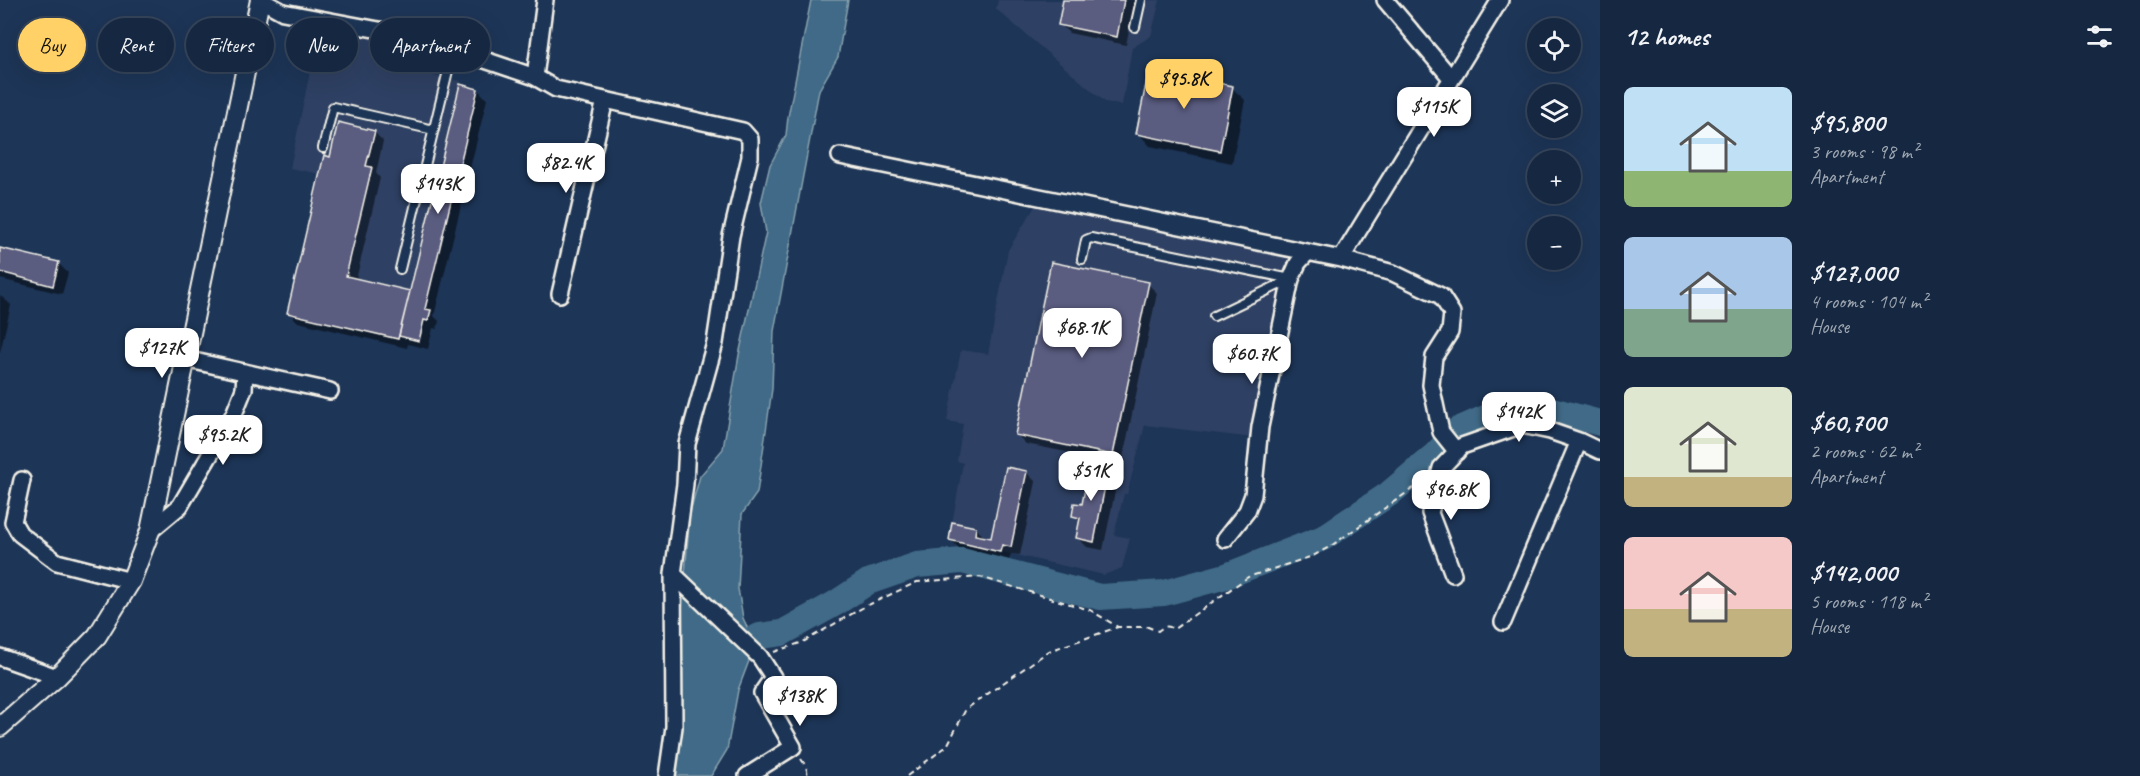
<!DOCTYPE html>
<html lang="en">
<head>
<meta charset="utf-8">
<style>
  :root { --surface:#162841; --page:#1f3048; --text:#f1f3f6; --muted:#9ea6b1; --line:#35445a; --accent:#ffd166 }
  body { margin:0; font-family:Caveat,sans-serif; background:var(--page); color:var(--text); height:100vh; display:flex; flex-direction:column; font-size:22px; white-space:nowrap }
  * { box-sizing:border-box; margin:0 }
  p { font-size:20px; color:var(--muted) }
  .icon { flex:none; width:33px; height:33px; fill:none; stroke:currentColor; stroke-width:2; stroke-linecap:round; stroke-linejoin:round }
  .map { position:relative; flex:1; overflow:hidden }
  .side { display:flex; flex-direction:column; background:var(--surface); width:540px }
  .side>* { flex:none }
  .top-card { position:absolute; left:18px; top:18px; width:570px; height:54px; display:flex; gap:12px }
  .buttons { position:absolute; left:1527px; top:18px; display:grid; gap:12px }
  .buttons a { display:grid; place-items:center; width:54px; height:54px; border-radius:50%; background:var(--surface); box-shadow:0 6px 24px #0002,0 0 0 2px var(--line); font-size:30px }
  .price { position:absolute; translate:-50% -51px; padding:0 14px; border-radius:12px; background:#fff; color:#222; font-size:20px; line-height:39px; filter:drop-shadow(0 2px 3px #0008) }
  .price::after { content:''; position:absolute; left:50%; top:36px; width:18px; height:14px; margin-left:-9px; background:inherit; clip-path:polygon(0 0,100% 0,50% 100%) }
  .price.active { background:var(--accent); color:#111 }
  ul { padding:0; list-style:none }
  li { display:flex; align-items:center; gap:18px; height:150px; padding:0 24px }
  li span { display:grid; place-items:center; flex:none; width:168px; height:120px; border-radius:9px; color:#555 }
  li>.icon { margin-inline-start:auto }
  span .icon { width:72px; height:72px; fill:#fffc; stroke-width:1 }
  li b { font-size:26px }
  h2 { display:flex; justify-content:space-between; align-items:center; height:72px; padding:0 24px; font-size:26px }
  .chip { padding:0 21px; border-radius:27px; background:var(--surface); box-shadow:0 6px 24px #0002,0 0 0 2px var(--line); font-size:21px; line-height:54px }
  .chip.active { background:var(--accent); color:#111 }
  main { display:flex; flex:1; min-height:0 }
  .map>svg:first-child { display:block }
  .built { fill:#2f4163 }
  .water { fill:#406b87; stroke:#88a1ae; stroke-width:1.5 }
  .shadow { fill:#0007 }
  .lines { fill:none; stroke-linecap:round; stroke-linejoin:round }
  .river { stroke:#406b87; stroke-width:26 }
  .building { fill:#5a5c80; stroke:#f4f1e8; stroke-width:1.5 }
  .service-casing { stroke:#f4f1e8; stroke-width:12 }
  .minor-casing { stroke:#f4f1e8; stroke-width:20 }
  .tertiary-casing { stroke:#f4f1e8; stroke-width:22 }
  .path { stroke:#f4f1e8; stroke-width:2; stroke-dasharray:6 4.5; stroke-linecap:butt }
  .service { stroke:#1d3557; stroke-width:8 }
  .minor { stroke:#1d3557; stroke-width:15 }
  .tertiary { stroke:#1d3557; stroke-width:18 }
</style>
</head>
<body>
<main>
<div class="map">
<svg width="1600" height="776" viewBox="0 0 1600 776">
  <rect width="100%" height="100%" fill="#1d3557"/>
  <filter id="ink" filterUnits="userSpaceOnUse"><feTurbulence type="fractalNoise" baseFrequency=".0167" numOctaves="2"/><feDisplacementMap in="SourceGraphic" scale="12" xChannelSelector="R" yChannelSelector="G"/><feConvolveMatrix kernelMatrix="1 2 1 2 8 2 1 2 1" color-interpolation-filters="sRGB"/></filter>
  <g filter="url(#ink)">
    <path class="built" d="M998,0H1160L1151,36L1132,48L1122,105L1105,102L996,9Z
      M357,32L424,47L437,58L434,76L461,81L460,84L478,89L425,308L431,310L424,320L419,341L399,336L398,339L287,313L320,174L290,168L314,52L344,58L346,50L352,51Z
      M1037,203L1288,255L1254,438L1145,425L1127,494H1124L1114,535L1130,538L1122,568L1104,575L949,540L963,463L957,461L963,424L947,421L961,350L988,354L1008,250Z"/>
    <path class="water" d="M811,0H848L838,57L819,90L774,331L772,389L757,493L742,514L738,589L743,618L755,645L738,690L727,750L711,776H671L674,772L683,727L680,636L690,512L700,476L723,449L739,355L766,232L761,203L770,165L786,135L788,117Z"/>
    <path class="shadow" d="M1065,0H1135L1126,45L1069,33L1060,24Z
      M1232,88L1245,100L1232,163L1150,146L1138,133Z
      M478,90L487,99L434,316L439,321L437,329L433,328L428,349L408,344L407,348L298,322L289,313L331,158L374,132L383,141L376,173L380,178L356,280L411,293Z
      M0,249L58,263L68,273L62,294L0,279Z
      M1148,284L1157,293L1122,463L1026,444L1017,435Z
      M0,295L11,305L0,353Z
      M1109,468L1118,477L1103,550L1087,547L1078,538L1081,523L1074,515L1083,506Z
      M1007,469L1027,473L1036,482L1020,555L1011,554L1009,560L960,549L951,540L976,528L986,539L992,540Z"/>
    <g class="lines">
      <path class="river" d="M728,663L740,646L760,636L782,633L836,603L868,582L917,565L962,561L1100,597L1164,593L1226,576L1323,538L1389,494L1435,455L1458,430L1506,409L1552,410L1600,423"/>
    </g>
    <path class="building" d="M1063,0H1124L1117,37L1058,25Z
      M1149,69L1233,86L1220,151L1136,134Z
      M460,84L478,89L425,309L431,310L428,321L424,320L419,341L399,336Z
      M338,122L375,131L366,166L372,167L346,276L410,291L398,339L287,313L324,155L330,157Z
      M0,248L59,262L53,286L0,272Z
      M1051,262L1149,282L1113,455L1015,435Z
      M1090,463L1109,466L1094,542L1076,538L1080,518L1072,516L1074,503L1082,504Z
      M1006,467L1027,471L1011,547L1002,545L1000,552L949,540L952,522L976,527L975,535L991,538Z"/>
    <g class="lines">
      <g class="service-casing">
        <path id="service" d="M1135,27L1141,0
          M323,148L333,107L434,130
          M1082,259L1086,240L1091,238L1291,279
          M400,269L453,50
          M1214,316L1291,279"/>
      </g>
      <g class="minor-casing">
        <path id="minor" d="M261,0L283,12L379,30L464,53L535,77L556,89L743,131L750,139V157L731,236L715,343L687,444L685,484L673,574
          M1385,0L1451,78
          M535,77L545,0
          M840,156L1341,259L1393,273L1441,296L1452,313L1450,332L1434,357L1431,385L1441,432L1457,452
          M1341,259L1500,0
          M560,294L605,100
          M185,359L330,391
          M22,480L13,522L20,534L57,562L131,581
          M150,531L180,506L234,414L244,389L245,372
          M1225,539L1247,511L1253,495L1260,427L1291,279L1298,263L1308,252
          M1453,574L1430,513L1441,468L1462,446L1522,425L1550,431L1579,441L1600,451
          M1503,622L1579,441
          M0,657L57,677
          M667,776L674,727L673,574L760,657L773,677L762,693L793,747L747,776"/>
      </g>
      <g class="tertiary-casing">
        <path id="tertiary" d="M0,727L57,677L97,636L131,581L150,531L260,0"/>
      </g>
      <path class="path" d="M774,652L803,642L864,607L917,582L980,577L1090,610L1118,627H1148L1158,631C1164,626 1167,625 1174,629L1248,577L1313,556L1331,546L1422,482
        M801,759L806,766L808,776
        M907,776L947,746L966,709L1049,651L1118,627"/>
      <use href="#service" class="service"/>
      <use href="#minor" class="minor"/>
      <use href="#tertiary" class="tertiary"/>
    </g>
  </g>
</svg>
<div class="buttons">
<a><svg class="icon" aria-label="locate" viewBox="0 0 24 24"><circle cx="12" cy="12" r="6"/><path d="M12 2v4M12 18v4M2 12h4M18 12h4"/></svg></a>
<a><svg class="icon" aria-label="layers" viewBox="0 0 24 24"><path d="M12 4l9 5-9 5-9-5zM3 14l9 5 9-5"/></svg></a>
<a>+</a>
<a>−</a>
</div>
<b class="price active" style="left:1184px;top:110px">$95.8K</b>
<b class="price" style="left:1434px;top:138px">$115K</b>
<b class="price" style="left:566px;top:194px">$82.4K</b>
<b class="price" style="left:438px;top:215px">$143K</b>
<b class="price" style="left:1082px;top:359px">$68.1K</b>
<b class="price" style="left:162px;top:379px">$127K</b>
<b class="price" style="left:1252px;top:385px">$60.7K</b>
<b class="price" style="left:1519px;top:443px">$142K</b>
<b class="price" style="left:223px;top:466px">$95.2K</b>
<b class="price" style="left:1091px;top:502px">$51K</b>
<b class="price" style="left:1451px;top:521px">$96.8K</b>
<b class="price" style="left:800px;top:727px">$138K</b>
<div class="top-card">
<a class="chip active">Buy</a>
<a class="chip">Rent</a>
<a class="chip">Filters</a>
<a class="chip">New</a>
<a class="chip">Apartment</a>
</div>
</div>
<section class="side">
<h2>12 homes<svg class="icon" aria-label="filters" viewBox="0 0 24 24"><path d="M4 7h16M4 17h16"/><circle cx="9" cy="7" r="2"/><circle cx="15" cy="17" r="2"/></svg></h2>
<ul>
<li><span style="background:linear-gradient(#bfe0f5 70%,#8fb573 0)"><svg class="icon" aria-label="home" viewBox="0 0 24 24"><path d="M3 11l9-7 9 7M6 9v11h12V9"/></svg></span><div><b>$95,800</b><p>3 rooms · 98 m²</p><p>Apartment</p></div></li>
<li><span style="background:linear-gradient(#a9c7e8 60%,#7fa58c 0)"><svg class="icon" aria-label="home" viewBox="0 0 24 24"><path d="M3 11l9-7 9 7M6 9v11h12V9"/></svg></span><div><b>$127,000</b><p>4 rooms · 104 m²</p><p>House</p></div></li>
<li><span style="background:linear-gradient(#dfe7d0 75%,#c2b280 0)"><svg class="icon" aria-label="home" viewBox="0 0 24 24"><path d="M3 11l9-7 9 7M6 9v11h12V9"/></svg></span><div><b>$60,700</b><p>2 rooms · 62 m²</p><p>Apartment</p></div></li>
<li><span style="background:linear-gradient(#f6c9c9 60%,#c2b280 0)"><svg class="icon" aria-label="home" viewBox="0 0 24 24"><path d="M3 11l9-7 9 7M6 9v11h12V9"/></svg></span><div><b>$142,000</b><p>5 rooms · 118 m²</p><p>House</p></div></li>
</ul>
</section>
</main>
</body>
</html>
